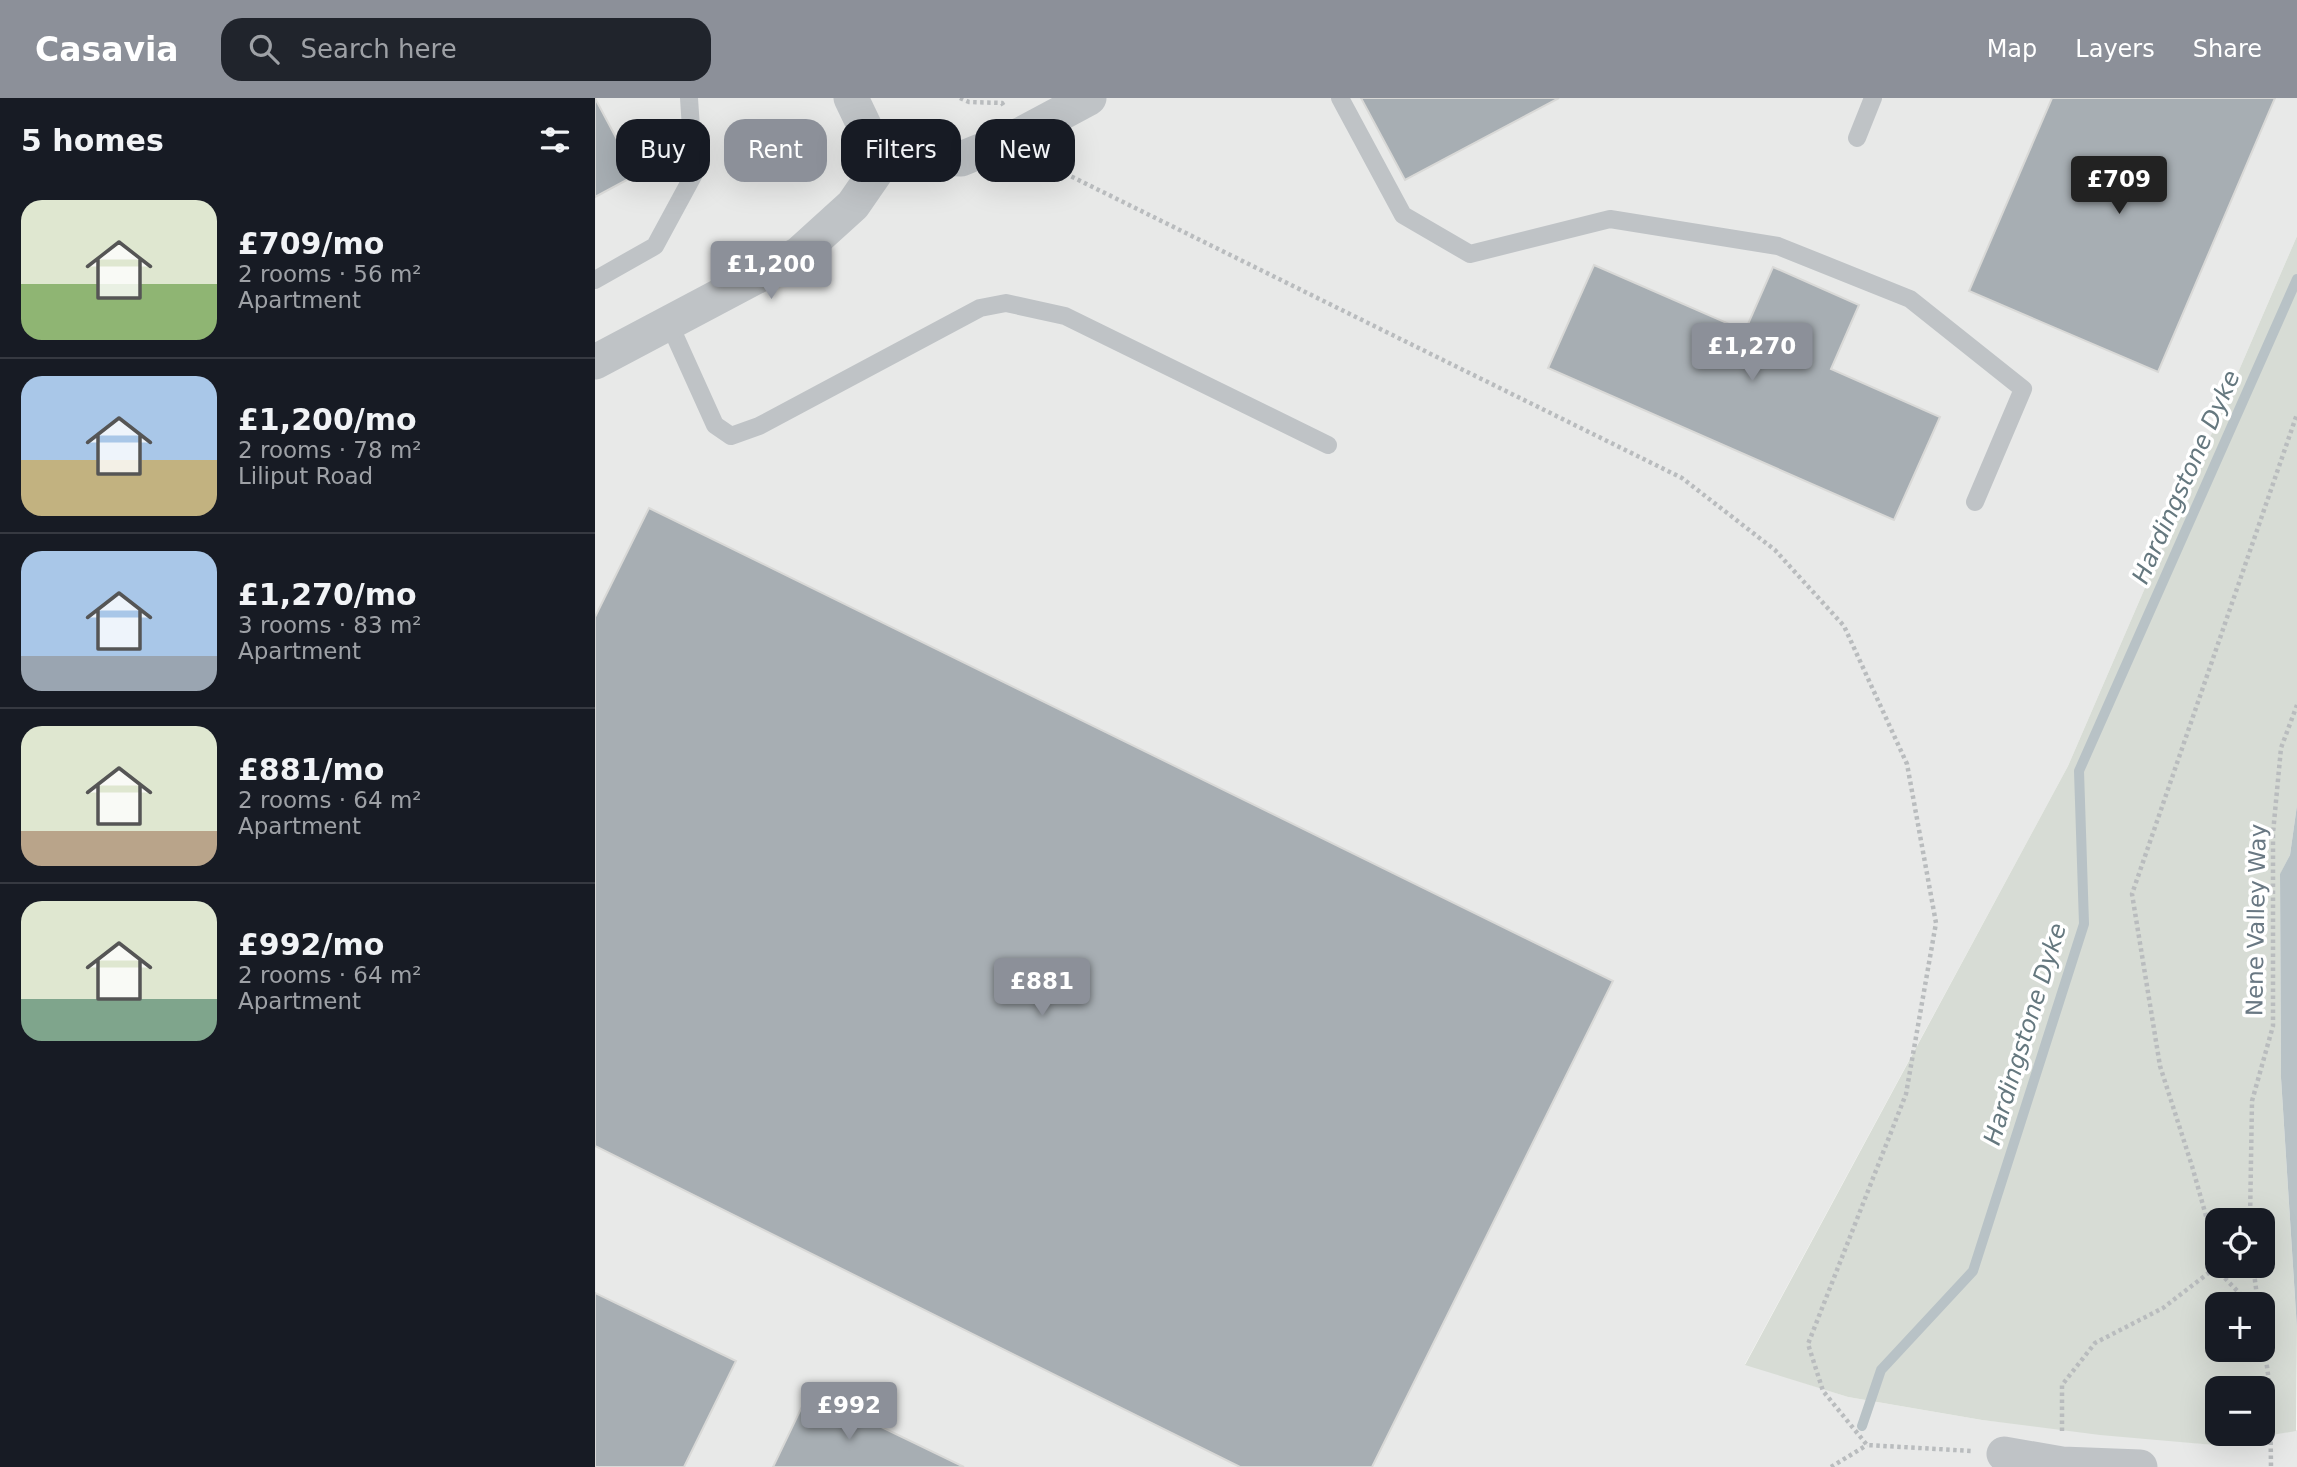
<!DOCTYPE html>
<html lang="en">
<head>
<meta charset="utf-8">
<style>
  :root { --surface:#171b24; --page:#20242c; --text:#f1f3f6; --muted:#9ea1a6; --line:#363941; --accent:#8c9099 }
  body { margin:0; font-family:"DejaVu Sans",sans-serif; background:var(--page); color:var(--text); height:100vh; display:flex; flex-direction:column; font-size:26px; white-space:nowrap }
  * { box-sizing:border-box; margin:0 }
  p { font-size:23px; color:var(--muted) }
  .icon { flex:none; width:38px; height:38px; fill:none; stroke:currentColor; stroke-width:2; stroke-linecap:round; stroke-linejoin:round }
  .map { position:relative; flex:1; overflow:hidden }
  .details { display:flex; flex-direction:column; background:var(--surface); width:595px }
  .details>* { flex:none }
  .top-card { position:absolute; left:21px; top:21px; width:665px; height:63px; display:flex; gap:14px }
  .tools { position:absolute; left:1610px; top:1110px; display:grid; gap:14px }
  .tools a { display:grid; place-items:center; width:70px; height:70px; border-radius:14px; background:var(--surface); box-shadow:0 7px 28px #0002; font-size:35px }
  .price { position:absolute; translate:-50% -60px; padding:0 16px; border-radius:7px; background:var(--accent); color:#fff; font-size:23px; line-height:46px; filter:drop-shadow(0 2px 4px #0008) }
  .price::after { content:''; position:absolute; left:50%; top:42px; width:21px; height:16px; margin-left:-10px; background:inherit; clip-path:polygon(0 0,100% 0,50% 100%) }
  .price.current { background:#222; color:#fff }
  ul { padding:0; list-style:none }
  li { display:flex; align-items:center; gap:21px; height:175px; padding:0 21px }
  li+li { border-top:2px solid var(--line) }
  li span { display:grid; place-items:center; flex:none; width:196px; height:140px; border-radius:21px; color:#555 }
  li>.icon { margin-inline-start:auto }
  span .icon { width:84px; height:84px; fill:#fffc; stroke-width:1 }
  li b { font-size:30px }
  h2 { display:flex; justify-content:space-between; align-items:center; height:84px; padding:0 21px; font-size:30px }
  .pill { padding:0 24px; border-radius:21px; background:var(--surface); box-shadow:0 7px 28px #0002; font-size:24px; line-height:63px }
  .pill.current { background:var(--accent); color:#fff }
  header { display:flex; align-items:center; gap:42px; box-sizing:border-box; height:98px; padding:0 35px; background:var(--accent); color:#fff }
  header strong { font-size:33px }
  nav { display:flex; gap:38px; margin-inline-start:auto; font-size:24px }
  .search { width:490px; height:63px; background:var(--page); display:flex; align-items:center; gap:18px; box-sizing:border-box; padding:0 24px; border-radius:21px; color:var(--muted); font-size:26px }
  main { display:flex; flex:1; min-height:0 }
  .map>svg:first-child { display:block }
  .built { fill:#e8e9e8 }
  .green { fill:#d7dcd5; fill-rule:evenodd }
  .water { fill:#b8c2c6 }
  .lines { fill:none; stroke-linecap:round; stroke-linejoin:round }
  .stream { stroke:#b8c2c6; stroke-width:10 }
  .building { fill:#a7aeb3; stroke:#d9d9d7; stroke-width:2 }
  .path { stroke:#b9bcbe; stroke-width:4.5; stroke-dasharray:3.5 3.5; stroke-linecap:butt }
  .lane { stroke:#bfc3c6; stroke-width:18 }
  .street { stroke:#bfc3c6; stroke-width:35 }
  .labels { text-anchor:middle; dominant-baseline:central; stroke-width:7; stroke-linejoin:round; paint-order:stroke }
  .street-label { font-size:23px; fill:#697883; stroke:#fff }
  .water-label { font-size:24px; font-style:italic; fill:#65787f; stroke:#fff }
</style>
</head>
<body>
<header>
<strong>Casavia</strong>
<div class="search"><svg class="icon" aria-label="search" viewBox="0 0 24 24"><circle cx="10" cy="10" r="6"/><path d="M15 15l6 6"/></svg>Search here</div>
<nav><a>Map</a><a>Layers</a><a>Share</a></nav>
</header>
<main>
<section class="details">
<h2>5 homes<svg class="icon" aria-label="filters" viewBox="0 0 24 24"><path d="M4 7h16M4 17h16"/><circle cx="9" cy="7" r="2"/><circle cx="15" cy="17" r="2"/></svg></h2>
<ul>
<li><span style="background:linear-gradient(#dfe7d0 60%,#8fb573 0)"><svg class="icon" aria-label="home" viewBox="0 0 24 24"><path d="M3 11l9-7 9 7M6 9v11h12V9"/></svg></span><div><b>£709/mo</b><p>2 rooms · 56 m²</p><p>Apartment</p></div></li>
<li><span style="background:linear-gradient(#a9c7e8 60%,#c2b280 0)"><svg class="icon" aria-label="home" viewBox="0 0 24 24"><path d="M3 11l9-7 9 7M6 9v11h12V9"/></svg></span><div><b>£1,200/mo</b><p>2 rooms · 78 m²</p><p>Liliput Road</p></div></li>
<li><span style="background:linear-gradient(#a9c7e8 75%,#9aa5b1 0)"><svg class="icon" aria-label="home" viewBox="0 0 24 24"><path d="M3 11l9-7 9 7M6 9v11h12V9"/></svg></span><div><b>£1,270/mo</b><p>3 rooms · 83 m²</p><p>Apartment</p></div></li>
<li><span style="background:linear-gradient(#dfe7d0 75%,#b9a48a 0)"><svg class="icon" aria-label="home" viewBox="0 0 24 24"><path d="M3 11l9-7 9 7M6 9v11h12V9"/></svg></span><div><b>£881/mo</b><p>2 rooms · 64 m²</p><p>Apartment</p></div></li>
<li><span style="background:linear-gradient(#dfe7d0 70%,#7fa58c 0)"><svg class="icon" aria-label="home" viewBox="0 0 24 24"><path d="M3 11l9-7 9 7M6 9v11h12V9"/></svg></span><div><b>£992/mo</b><p>2 rooms · 64 m²</p><p>Apartment</p></div></li>
</ul>
</section>
<div class="map">
<svg width="1702" height="1369" viewBox="0 0 1702 1369">
  <rect width="100%" height="100%" fill="#f8f8f5"/>
  <path class="built" d="M0,0H1702V138L1473,668L1150,1266L1253,1299L1387,1322L1619,1347L1702,1332V1369H0Z"/>
  <path class="green" d="M1702,138V707L1695,757L1685,777L1686,980L1702,1231L1701,1333L1619,1347L1505,1337L1387,1322L1253,1299L1150,1267L1473,668ZM1622,1122H1668V1167H1622ZM1622,1206H1668V1251H1622ZM1622,1290H1668V1335H1622Z"/>
  <path class="water" d="M1702,707V1231L1686,980L1685,776L1695,757Z"/>
  <g class="lines">
    <path class="stream" d="M1267,1328L1286,1272L1378,1173L1489,826L1484,673L1702,181"/>
  </g>
  <path class="building" d="M0,0L41,77L0,99Z
    M766,0H964L810,82Z
    M1457,0H1680L1563,274L1374,193Z
    M999,167L1150,233L1178,169L1264,207L1236,271L1345,319L1299,422L953,270Z
    M54,410L1018,883L777,1369H645L0,1048V519Z
    M0,1195L141,1263L89,1369H0Z
    M214,1294L369,1369H178Z"/>
  <g class="lines">
    <path class="path" d="M365,0L374,4L407,5L410,10
      M445,63L1087,380L1180,452L1249,528L1312,666L1341,825L1311,996L1213,1246L1228,1293L1272,1347L1377,1353
      M1655,1122L1657,1003L1678,928V735L1686,650L1702,607
      M1658,1167L1663,1206
      M1620,1170L1655,1206
      M1668,1239L1675,1291L1676,1369
      M1467,1333V1287L1500,1245L1568,1210L1620,1170L1613,1125L1597,1068L1565,968L1537,796L1702,316
      M1236,1369L1272,1347"/>
    <path class="lane" d="M745,0L808,117L875,156L1015,121L1183,148L1315,201L1428,291L1380,404
      M1262,40L1278,0
      M0,182L60,148L99,76L94,0
      M74,225L120,327L136,338L164,328L385,210L411,205L470,218L733,347"/>
    <path class="street" d="M256,0L287,65
      M0,264L204,156L258,107L287,65L336,60L366,61L427,36L494,0
      M1409,1356L1467,1366L1545,1369"/>
  </g>
  <g class="labels">
    <g class="street-label">
      <text transform="translate(1661 822) rotate(-89)">Nene Valley Way</text>
    </g>
    <g class="water-label">
      <text transform="translate(1591 379) rotate(-66)">Hardingstone Dyke</text>
      <text transform="translate(1430 936) rotate(-73)">Hardingstone Dyke</text>
    </g>
  </g>
</svg>
<div class="tools">
<a><svg class="icon" aria-label="locate" viewBox="0 0 24 24"><circle cx="12" cy="12" r="6"/><path d="M12 2v4M12 18v4M2 12h4M18 12h4"/></svg></a>
<a>+</a>
<a>−</a>
</div>
<b class="price current" style="left:1524px;top:118px">£709</b>
<b class="price" style="left:176px;top:203px">£1,200</b>
<b class="price" style="left:1157px;top:285px">£1,270</b>
<b class="price" style="left:447px;top:920px">£881</b>
<b class="price" style="left:254px;top:1344px">£992</b>
<div class="top-card">
<a class="pill">Buy</a>
<a class="pill current">Rent</a>
<a class="pill">Filters</a>
<a class="pill">New</a>
</div>
</div>
</main>
</body>
</html>
